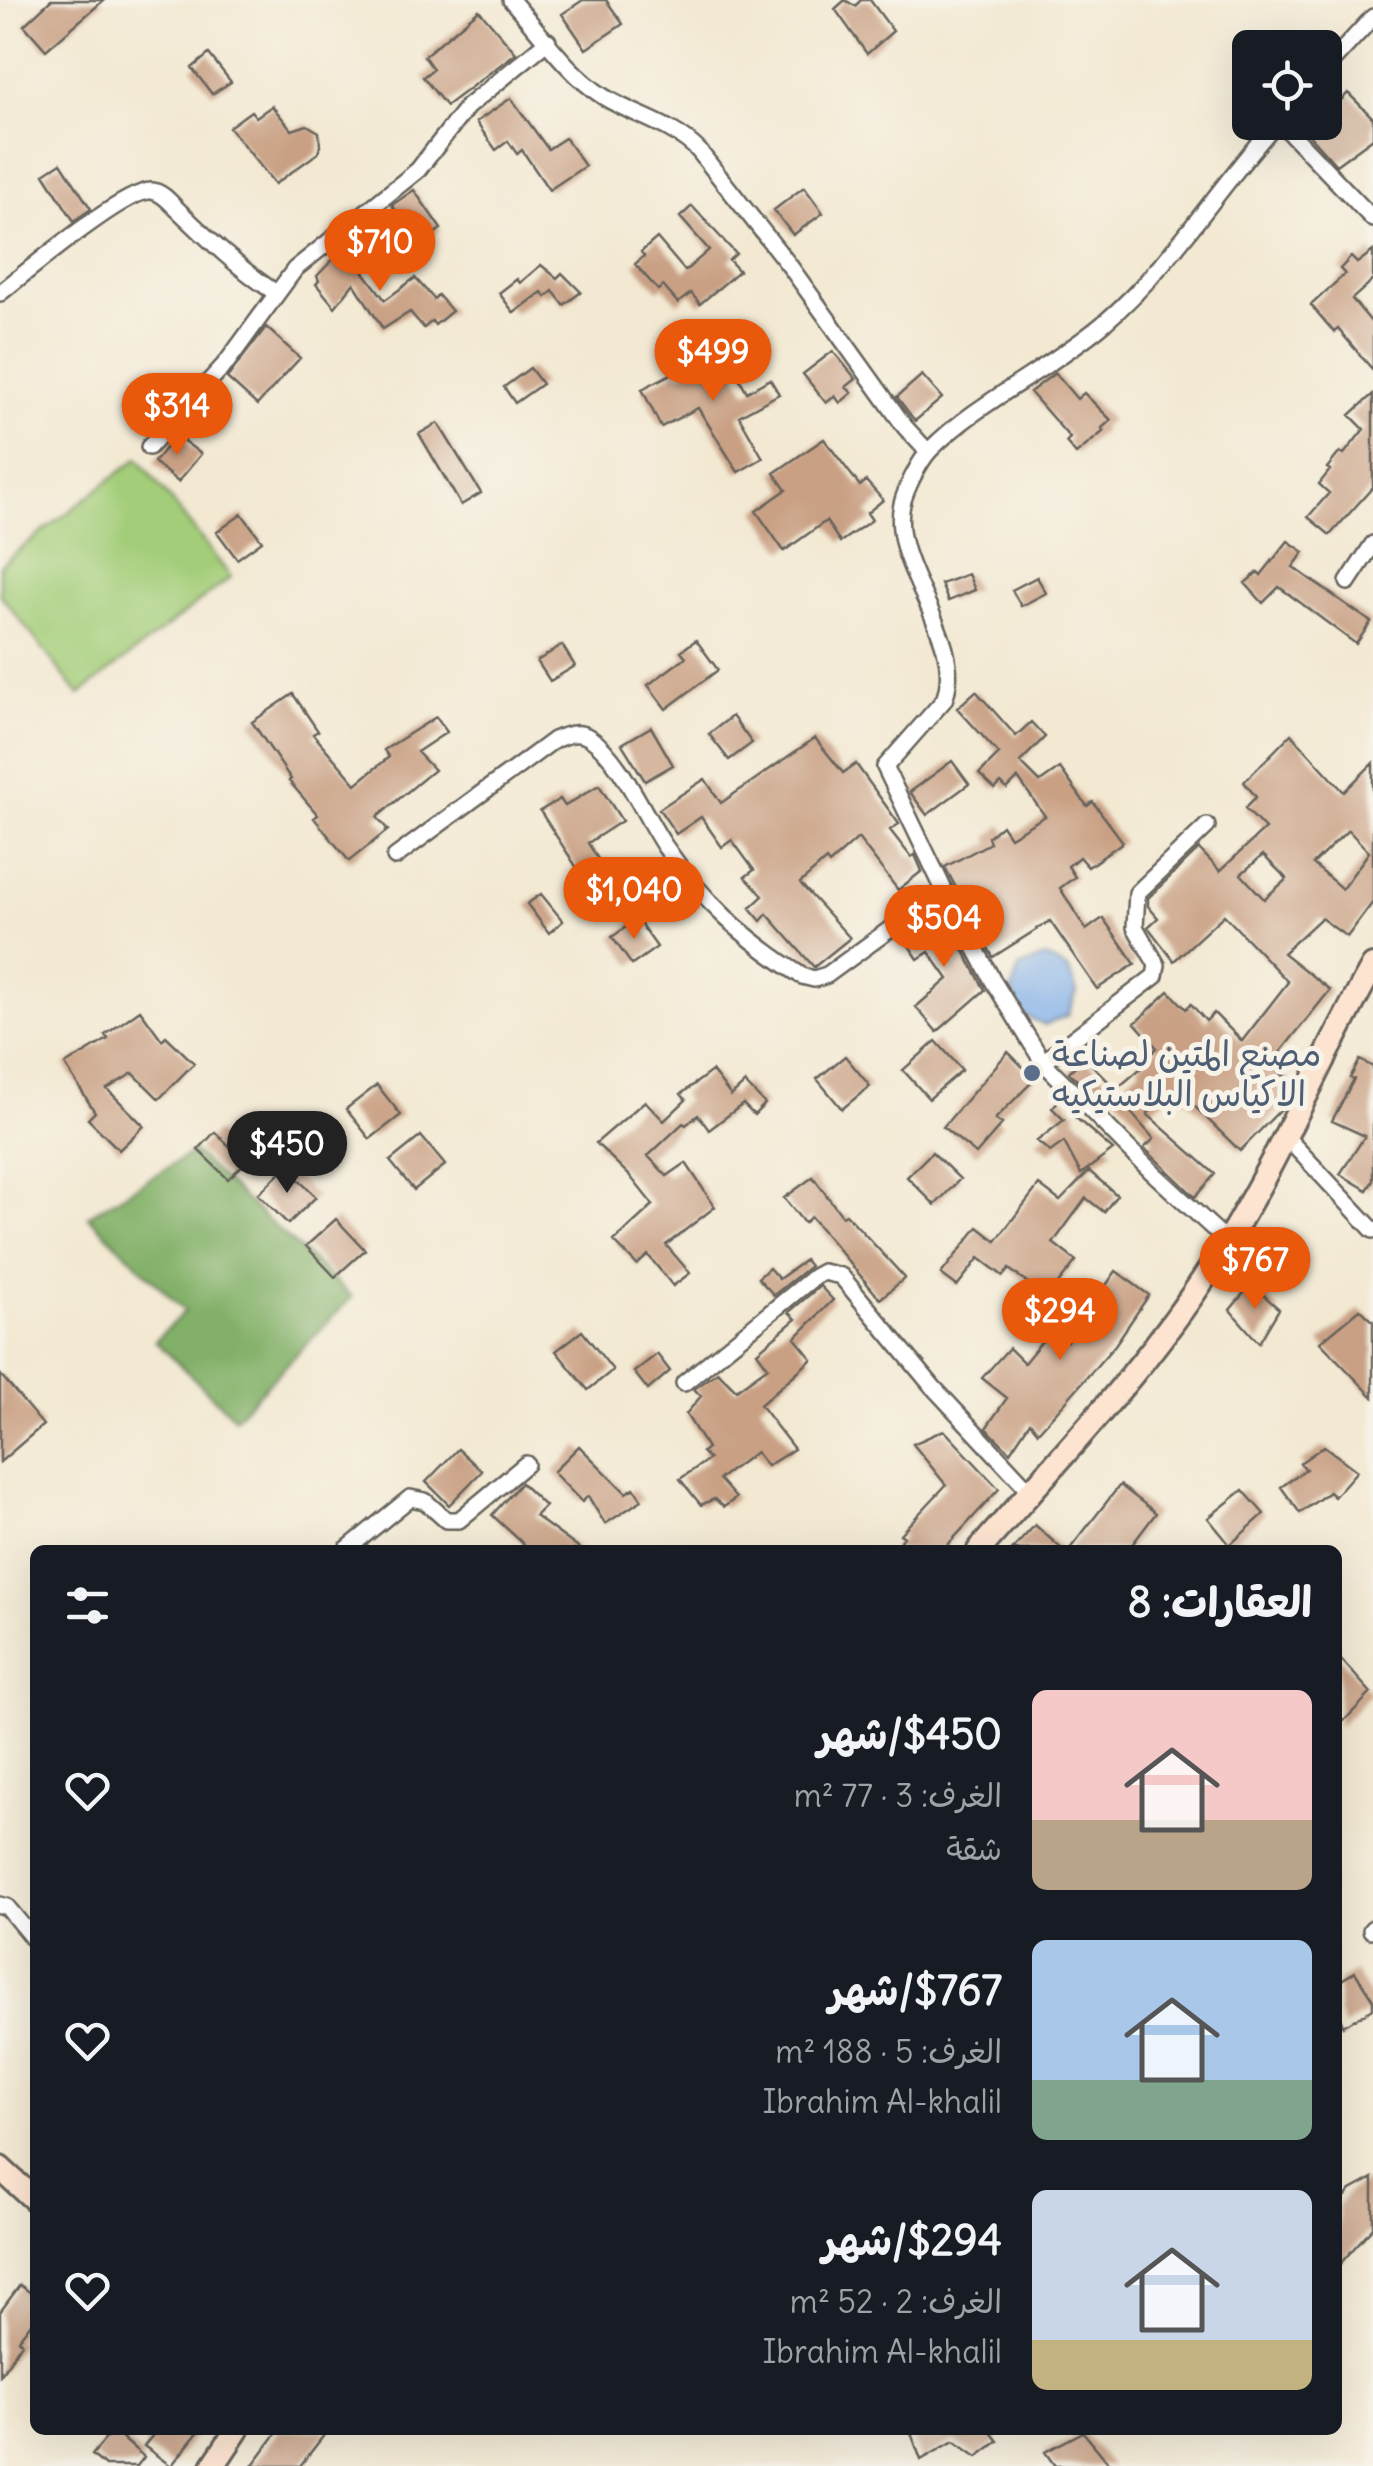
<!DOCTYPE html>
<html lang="ar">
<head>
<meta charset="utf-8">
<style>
  :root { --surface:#171b24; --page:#20242c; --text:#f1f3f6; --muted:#9ea1a6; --accent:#ea580c }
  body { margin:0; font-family:Delius,"Playpen Sans Arabic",sans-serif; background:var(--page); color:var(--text); direction:rtl; height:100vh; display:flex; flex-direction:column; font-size:38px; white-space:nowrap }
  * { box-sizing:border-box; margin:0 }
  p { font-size:32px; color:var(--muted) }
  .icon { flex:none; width:55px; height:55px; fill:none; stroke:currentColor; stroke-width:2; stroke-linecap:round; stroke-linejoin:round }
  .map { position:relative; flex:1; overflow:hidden; direction:ltr }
  .drawer { position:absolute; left:30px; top:1545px; width:1312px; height:890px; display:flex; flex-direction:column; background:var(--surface); border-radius:15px; box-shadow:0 10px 40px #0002; direction:rtl }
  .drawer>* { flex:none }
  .buttons { position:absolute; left:1232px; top:30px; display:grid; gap:20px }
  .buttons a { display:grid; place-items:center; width:110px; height:110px; border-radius:15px; background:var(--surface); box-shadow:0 10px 40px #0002; font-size:50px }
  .price { position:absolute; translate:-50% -85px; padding:0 22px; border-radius:35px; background:var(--accent); color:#fff; font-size:32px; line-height:65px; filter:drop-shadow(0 2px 5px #0008) }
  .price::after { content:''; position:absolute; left:50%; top:60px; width:30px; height:22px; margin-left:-15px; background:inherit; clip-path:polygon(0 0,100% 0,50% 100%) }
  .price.current { background:#222; color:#fff }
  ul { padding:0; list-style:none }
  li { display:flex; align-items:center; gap:30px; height:250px; padding:0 30px }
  li span { display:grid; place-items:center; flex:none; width:280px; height:200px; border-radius:15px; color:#555 }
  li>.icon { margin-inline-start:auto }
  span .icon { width:120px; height:120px; fill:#fffc; stroke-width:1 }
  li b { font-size:42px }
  h2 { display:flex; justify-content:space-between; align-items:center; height:120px; padding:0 30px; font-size:42px }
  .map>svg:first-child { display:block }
  .green { fill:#a3cd78; stroke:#60744a; stroke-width:2.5 }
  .forest { fill:#82b068; stroke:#4f6642; stroke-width:2.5 }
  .water { fill:#80afea; stroke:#4e6683; stroke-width:2.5 }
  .building { fill:#c9a084; fill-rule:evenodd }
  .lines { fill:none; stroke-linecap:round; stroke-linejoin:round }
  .street-casing { stroke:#67645c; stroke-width:20 }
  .secondary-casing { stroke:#67645c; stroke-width:28 }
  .street { stroke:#fff; stroke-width:15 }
  .secondary { stroke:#fde4d1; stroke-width:22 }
  .service-dot { fill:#5c6f8a; stroke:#f7f3e8; stroke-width:4 }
  .labels { text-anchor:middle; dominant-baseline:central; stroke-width:10; stroke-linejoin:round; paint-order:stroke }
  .service-label { font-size:35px; fill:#4e5e75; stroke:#f7f3e8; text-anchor:start }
</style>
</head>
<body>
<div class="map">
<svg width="1373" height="2466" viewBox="0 0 1373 2466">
  <rect width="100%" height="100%" fill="#f7f3e8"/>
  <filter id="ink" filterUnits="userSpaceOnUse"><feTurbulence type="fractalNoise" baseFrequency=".01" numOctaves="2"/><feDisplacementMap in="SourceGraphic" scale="20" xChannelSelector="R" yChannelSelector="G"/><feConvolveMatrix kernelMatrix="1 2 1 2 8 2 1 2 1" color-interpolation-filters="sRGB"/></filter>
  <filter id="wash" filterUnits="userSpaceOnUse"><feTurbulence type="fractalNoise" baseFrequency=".0048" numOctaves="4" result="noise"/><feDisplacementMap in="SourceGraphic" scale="40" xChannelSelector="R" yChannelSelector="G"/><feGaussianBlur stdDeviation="2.25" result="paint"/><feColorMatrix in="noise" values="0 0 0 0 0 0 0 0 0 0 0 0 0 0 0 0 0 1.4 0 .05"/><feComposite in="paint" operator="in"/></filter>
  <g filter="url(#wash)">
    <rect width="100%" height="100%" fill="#f3e9d3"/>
    <path class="green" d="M138,458L231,577L79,695L0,594V565Z"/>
    <path class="forest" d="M193,1152L352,1297L235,1418L155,1341L185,1311L88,1216Z"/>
    <path class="water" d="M1044,957L1068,969L1077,992L1068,1015L1045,1025L1023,1015L1011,992L1019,968Z"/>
    <g id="blocks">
      <path class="building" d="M51,0H104L46,50L24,25Z
        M583,0H606L623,24L586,49L562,14Z
        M845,0L855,6L861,0H870L893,31L867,54L835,9Z
        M479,10L516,53L446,106L423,77L433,69L424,56Z
        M209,54L231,82L212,94L192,68Z
        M1348,93L1373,118V138L1336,165L1308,134L1319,122H1325V116Z
        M511,98L548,149L565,138L585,166L549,190L522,150L517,154L508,141L496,150L476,122Z
        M272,106L292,130L307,125L319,132L320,146L318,153L275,184L229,127L251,111L256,117Z
        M61,163L91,209L74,221L44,174Z
        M804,187L823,213L793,235L774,210Z
        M414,190L441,229L419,244L392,205Z
        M692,206L736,254L729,260L739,271L700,304L691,293L678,303L663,286L658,290L635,264L644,256L641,252L657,238L685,271L709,250L680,217Z
        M345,247L385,300L415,278L434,299L438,295L452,311L435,325L432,321L424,328L410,312L383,329L354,283L335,307L316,284L319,281L317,276Z
        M1373,251V280L1352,299L1373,324V370L1338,329L1334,332L1311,305L1345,274L1340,269L1351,257L1357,263Z
        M541,265L557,278L562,273L581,292L564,305L553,291L546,297L542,292L514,313L499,293L517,279L520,283Z
        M266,327L300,358L257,405L227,378Z
        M724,351L747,392L770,379L779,394L739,416L763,458L738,472L698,408L661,427L642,389L677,371L679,375Z
        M833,351L856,379L846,387L852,393L840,403L835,396L826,403L803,374Z
        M530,368L542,384L515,403L504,387Z
        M1055,373L1077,399L1084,393L1111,420L1102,428L1104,431L1076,454L1066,442L1070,438L1030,392Z
        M922,375L942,398L915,421L897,397Z
        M1373,394V487L1330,535L1308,517L1329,493L1319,484L1330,470L1327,468L1340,452L1344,454L1364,429L1350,415Z
        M438,423L481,493L461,505L419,434Z
        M176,435L201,454L178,482L154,462Z
        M824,439L860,486L866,481L883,500L867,513L872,520L840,542L826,521L784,551L756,511L786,490L774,473Z
        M242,514L262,541L237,559L217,532Z
        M1288,541L1304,552L1293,567L1371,622L1356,644L1279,587L1263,603L1245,583L1258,572L1261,575Z
        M968,574L975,590L948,601L941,584Z
        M1037,577L1046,593L1021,606L1012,590Z
        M696,640L718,670L666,709L648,685L686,657L681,651Z
        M562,645L575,666L550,681L537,661Z
        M976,691L1016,736L1031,722L1045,737L1020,762L1040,782L1060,768L1087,806L1093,802L1123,842L1088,867L1079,857L1068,866L1075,877L1060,888L1086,930L1103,918L1135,964L1097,989L1050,921L993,957L945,867L990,843L988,837L1002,825L1010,837L1045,816L1018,778L1007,789L1001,783L995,789L979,774L999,754L957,708Z
        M293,694L318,731L313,734L356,784L389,757L384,750L436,717L447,732L417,752L434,770L377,817L388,830L349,861L314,818L318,815L289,781L291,779L252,722Z
        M732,716L752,743L729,760L709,734Z
        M651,727L673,765L645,781L622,744Z
        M1291,734L1344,792L1373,763V902L1347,937L1321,918L1283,953L1330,990L1271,1064L1294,1085L1284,1106L1240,1151L1176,1088L1147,1114L1215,1174L1195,1197L1144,1148L1154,1139L1113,1092L1140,1069L1138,1066L1157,1048L1135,1023L1169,991L1186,1009L1191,1004L1206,1021L1214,1013L1242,1041L1288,982L1224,915L1174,961L1148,927L1158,918L1148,906V898L1199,849L1220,871L1265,829L1245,808L1256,797L1244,782ZM1348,830L1369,852L1342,889L1313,864ZM1263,855L1287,879L1264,899L1241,874Z
        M815,738L843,773L856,764L899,824L890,830L911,857L915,855L922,871L898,890L858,838L829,864L826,860L800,883L850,938L814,967L767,914L761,921L750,908L763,896L745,877L754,870L732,840L722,847L701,817L676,834L659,809L705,779L721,803Z
        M952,761L969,784L927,815L910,792Z
        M599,785L622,821L588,843L598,859L579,871L540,811L560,799L565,806Z
        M541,894L563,921L549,933L527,904Z
        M941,909L985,990L937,1032L916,1007L948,979L929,952L918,959L902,935Z
        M637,919L657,947L632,965L612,937Z
        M140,1010L162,1040L166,1036L194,1063L159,1099L133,1073L107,1089L144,1126L119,1150L88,1119L95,1112L65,1065L108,1039L105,1035Z
        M936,1041L962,1070L929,1099L903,1070Z
        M1008,1052L1035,1079L995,1119L1002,1124L976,1154L943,1127Z
        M845,1056L870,1086L842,1109L817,1079Z
        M1084,1057L1110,1083L1094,1098L1069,1072Z
        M1360,1060L1373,1067V1181L1367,1190L1340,1174L1365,1136L1332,1121L1354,1079L1350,1078Z
        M712,1071L731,1096L745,1083L765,1104L754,1115L743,1104L709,1130L698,1115L686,1125L683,1123L648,1156L667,1176L686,1163L715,1207L666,1245L690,1273L673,1286L648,1255L637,1265L614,1241L653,1205L630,1176L596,1143L645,1101L664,1121L686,1100L681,1094Z
        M377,1085L401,1115L370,1139L346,1109Z
        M1062,1097L1078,1113L1075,1117L1113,1150L1081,1174L1064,1142L1050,1152L1037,1141L1064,1120L1052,1108Z
        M215,1132L246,1162L228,1179L198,1150Z
        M421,1136L445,1165L414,1190L390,1161Z
        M932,1152L960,1179L935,1205L907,1177Z
        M286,1167L316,1197L288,1224L258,1194Z
        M1089,1171L1117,1195L1104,1212L1086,1198L1053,1243L1076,1261L1042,1304L1028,1293L1033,1287L1009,1269L1003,1276L979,1258L957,1286L941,1274L978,1227L996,1241L1039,1185L1060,1201Z
        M813,1177L842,1216L846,1214L905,1278L880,1299L811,1217L804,1223L784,1198Z
        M336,1219L365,1250L335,1277L306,1246Z
        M805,1260L810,1266L774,1295L758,1278L769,1268L779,1279Z
        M1116,1271L1149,1295L1115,1345L1067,1400L1038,1432L1030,1422L1010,1452L986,1428L1007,1398L982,1378L1009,1348L1024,1363L1052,1329L1067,1341Z
        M1251,1284L1279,1309L1259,1343L1230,1310Z
        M820,1286L833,1300L795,1338L812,1359L760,1405L794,1449L767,1466L756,1452L719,1479L736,1498L724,1507L714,1499L701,1505L680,1479L709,1459L702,1452L707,1448L686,1414L701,1396L694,1389L718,1372L736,1390L768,1367L757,1352L796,1319L789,1312Z
        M1360,1309L1373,1321V1397L1320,1342Z
        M582,1331L613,1370L588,1390L556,1351Z
        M657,1354L670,1371L648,1390L634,1372Z
        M0,1374L43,1425L0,1462Z
        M944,1430L999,1489L943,1550H892L904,1537L900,1534L946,1485L913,1444Z
        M579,1446L626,1493L634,1488L642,1500L605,1524L588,1496L582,1502L553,1472Z
        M1324,1446L1357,1471L1334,1497L1329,1492L1300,1513L1281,1487L1306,1469L1300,1463Z
        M458,1449L482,1471L449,1505L426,1482Z
        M521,1483L545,1506L535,1516L581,1550H530L492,1515Z
        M1120,1485L1156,1513L1128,1550H1069Z
        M1243,1490L1264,1514L1230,1545L1208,1518Z
        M1035,1525L1063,1550H1012Z
        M1338,1656L1371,1693L1338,1727Z
        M1355,1972L1373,2000V2009L1343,2026L1338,2012V1982Z
        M1373,2178V2227L1338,2266V2205L1351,2190Z
        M20,2285L35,2296V2318L18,2340L22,2343L0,2375V2312Z
        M113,2430L144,2457L137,2466H105L92,2455Z
        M157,2430H200L171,2466L144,2446Z
        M279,2430H328L300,2466H252Z
        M910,2430H989L998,2441L977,2457L954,2441L921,2460Z
        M1083,2432L1111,2466H1055L1045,2452Z"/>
    </g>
  </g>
  <g filter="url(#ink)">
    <use href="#blocks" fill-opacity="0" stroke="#67645c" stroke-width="2.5"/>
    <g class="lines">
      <g class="street-casing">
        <path id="street" d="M511,0C539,31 568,74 604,97C635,116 673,124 699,151L789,265L905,427L928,452
          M1325,69L1373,17
          M1280,122L1373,219
          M0,293C24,274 126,188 152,191C162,192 170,202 177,209C208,239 239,269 276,293
          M149,447L227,362L295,269L418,170L467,107L548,41
          M1348,582L1373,544
          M395,857L554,740C566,735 578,730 590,738C620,758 644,815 664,845C701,900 746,940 802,976L814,979L827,975L944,890
          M1043,1062L1155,976L1157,965L1135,927L1137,893L1207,826
          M1286,1137L1373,1230
          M1228,1242L1152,1172L1043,1062L993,981L944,890L885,767L944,700C968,638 888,567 902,504C906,488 919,462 930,450C976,403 1051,368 1103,324C1171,266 1217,188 1277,122
          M684,1383L814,1277L823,1272L841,1276L933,1387L1030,1491
          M346,1550L410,1498L425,1501L446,1520H459L526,1464
          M0,1905L7,1907L35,1941
          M1371,1930L1373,1928"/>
      </g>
      <g class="secondary-casing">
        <path id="secondary" d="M979,1550C1066,1451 1159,1355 1227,1242C1281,1153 1322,1057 1373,966
          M0,2168L35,2200
          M213,2466L237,2430"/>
      </g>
      <use href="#street" class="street"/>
      <use href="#secondary" class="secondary"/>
    </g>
  </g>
  <circle class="service-dot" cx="1032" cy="1073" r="10"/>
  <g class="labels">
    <g class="service-label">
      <text x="1052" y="1053">مصنع المتين لصناعة<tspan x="1052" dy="40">الاكياس البلاستيكيه</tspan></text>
    </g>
  </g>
</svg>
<div class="buttons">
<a><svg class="icon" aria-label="locate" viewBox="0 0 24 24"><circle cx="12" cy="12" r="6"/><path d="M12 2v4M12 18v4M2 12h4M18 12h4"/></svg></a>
</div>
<b class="price" style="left:380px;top:294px">$710</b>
<b class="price" style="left:713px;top:404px">$499</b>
<b class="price" style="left:177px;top:458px">$314</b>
<b class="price" style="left:634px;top:942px">$1,040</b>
<b class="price" style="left:944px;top:970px">$504</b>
<b class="price current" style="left:287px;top:1196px">$450</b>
<b class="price" style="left:1255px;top:1312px">$767</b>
<b class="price" style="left:1060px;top:1363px">$294</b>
<section class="drawer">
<h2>العقارات: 8<svg class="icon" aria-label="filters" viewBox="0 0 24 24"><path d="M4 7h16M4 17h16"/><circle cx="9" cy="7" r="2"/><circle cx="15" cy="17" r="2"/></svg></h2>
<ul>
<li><span style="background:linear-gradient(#f6c9c9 65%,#b9a48a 0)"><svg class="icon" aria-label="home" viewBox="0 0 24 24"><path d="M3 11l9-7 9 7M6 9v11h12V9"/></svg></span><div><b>$450/شهر</b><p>الغرف: 3 · 77 m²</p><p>شقة</p></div><svg class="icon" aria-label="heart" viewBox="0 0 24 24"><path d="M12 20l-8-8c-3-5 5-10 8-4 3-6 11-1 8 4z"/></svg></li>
<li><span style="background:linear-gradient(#a9c7e8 70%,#7fa58c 0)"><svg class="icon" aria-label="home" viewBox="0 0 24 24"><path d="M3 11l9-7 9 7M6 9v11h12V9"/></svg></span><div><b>$767/شهر</b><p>الغرف: 5 · 188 m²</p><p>Ibrahim Al-khalil</p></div><svg class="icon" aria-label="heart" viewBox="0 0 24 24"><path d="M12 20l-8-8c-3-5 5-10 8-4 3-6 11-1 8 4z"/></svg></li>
<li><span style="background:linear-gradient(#c9d6e8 75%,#c2b280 0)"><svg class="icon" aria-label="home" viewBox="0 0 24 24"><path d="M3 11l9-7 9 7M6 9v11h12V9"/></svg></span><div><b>$294/شهر</b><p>الغرف: 2 · 52 m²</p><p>Ibrahim Al-khalil</p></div><svg class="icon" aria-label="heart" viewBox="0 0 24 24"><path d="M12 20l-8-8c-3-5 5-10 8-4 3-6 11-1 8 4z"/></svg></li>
</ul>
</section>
</div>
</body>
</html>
